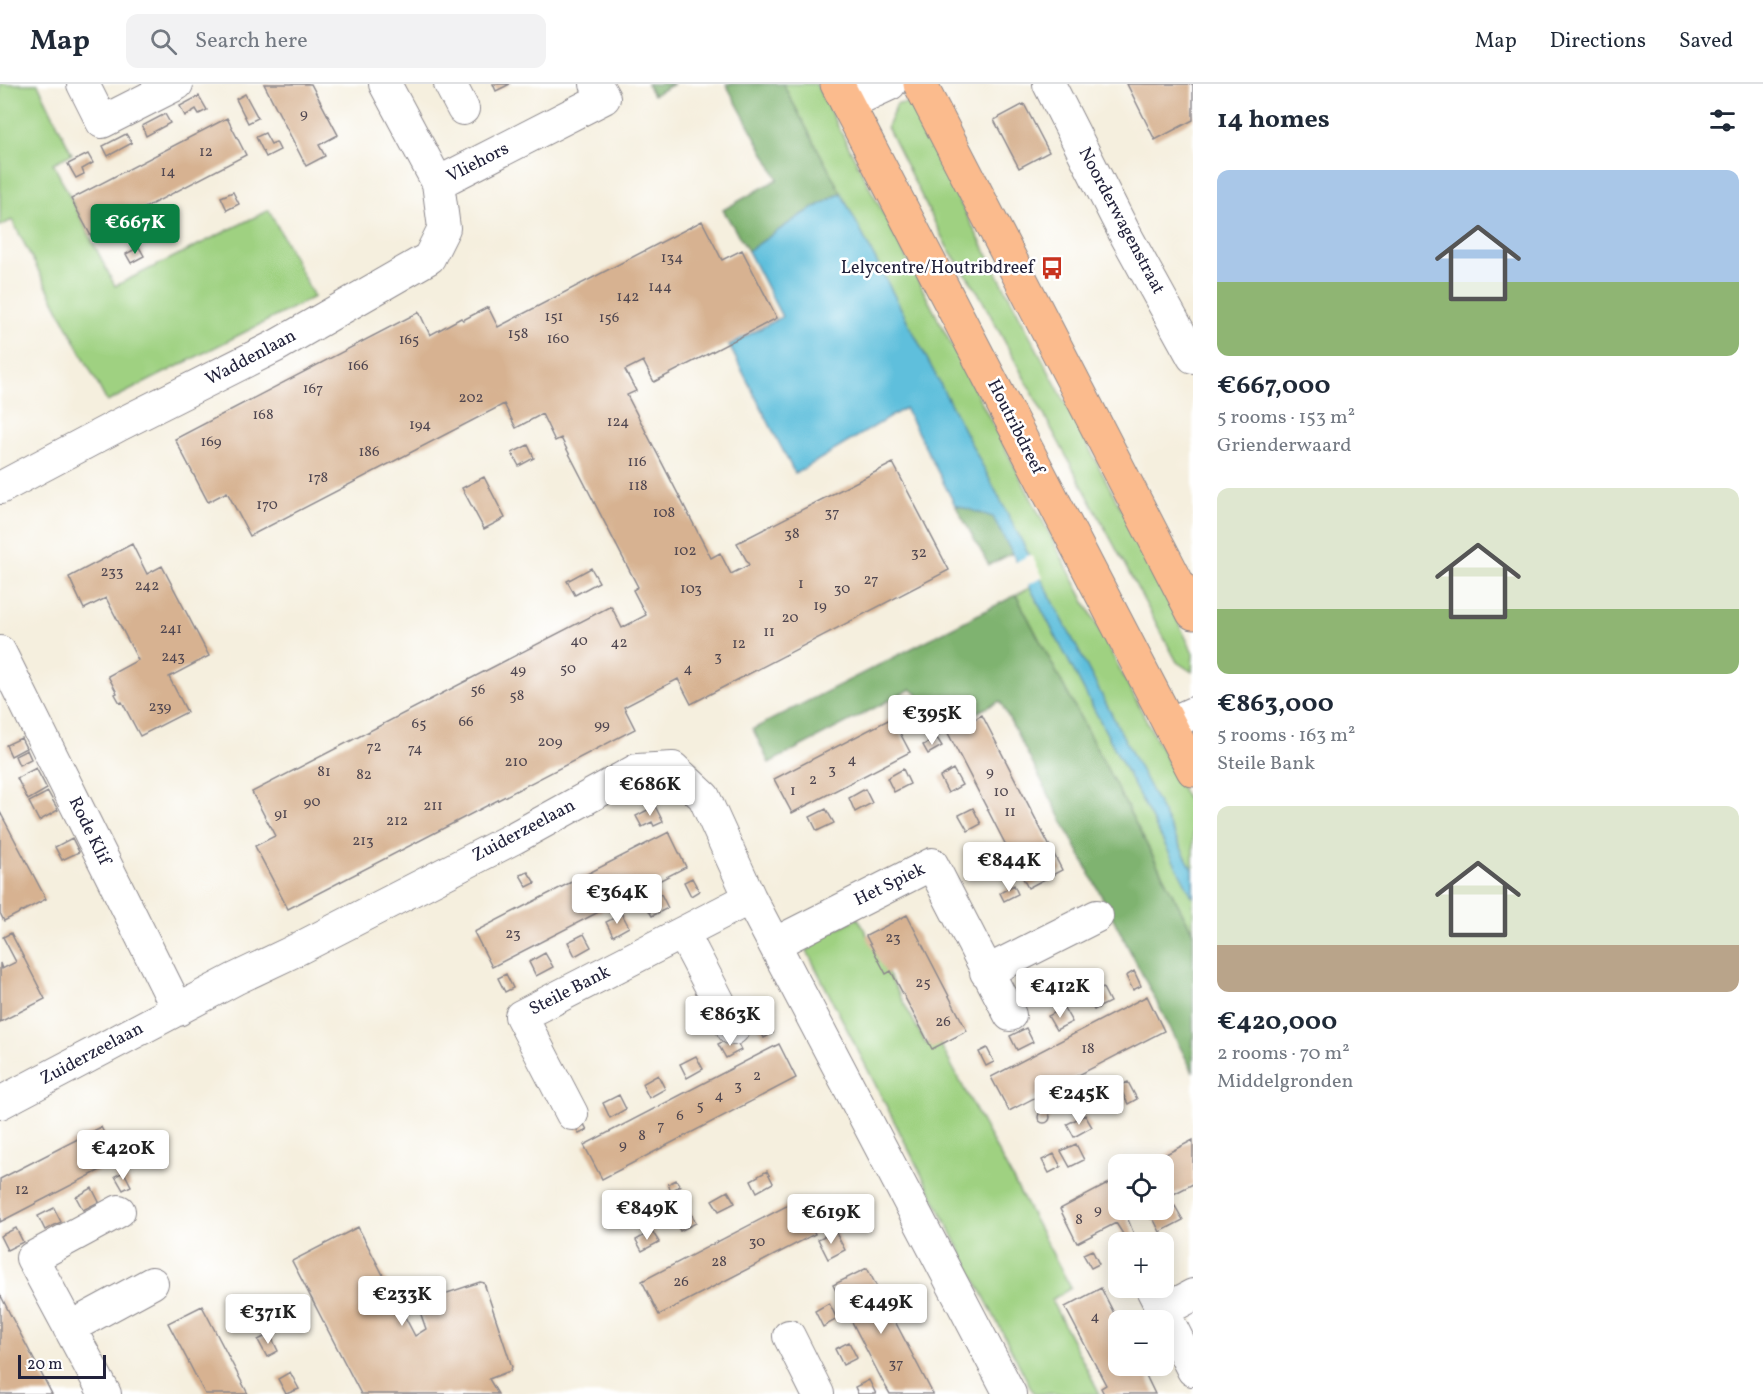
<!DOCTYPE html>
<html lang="en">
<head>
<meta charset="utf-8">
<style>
  :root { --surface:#fff; --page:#f2f2f3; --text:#1f2937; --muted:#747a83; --line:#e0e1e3; --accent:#0b8043 }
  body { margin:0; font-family:Vollkorn,serif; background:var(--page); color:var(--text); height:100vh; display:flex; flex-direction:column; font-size:22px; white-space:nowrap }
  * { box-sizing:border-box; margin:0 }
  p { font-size:20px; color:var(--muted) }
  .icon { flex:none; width:33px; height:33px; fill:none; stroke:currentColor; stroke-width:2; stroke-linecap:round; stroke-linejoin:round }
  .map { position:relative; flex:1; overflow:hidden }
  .details { display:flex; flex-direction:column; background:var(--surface); width:570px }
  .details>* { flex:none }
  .fabs { position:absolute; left:1108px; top:1070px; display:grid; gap:12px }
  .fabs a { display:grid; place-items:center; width:66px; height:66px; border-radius:12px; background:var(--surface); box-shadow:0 3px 15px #0003; font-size:30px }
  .scale { position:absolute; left:18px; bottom:15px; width:88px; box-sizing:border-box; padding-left:6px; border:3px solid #22223b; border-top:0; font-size:16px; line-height:21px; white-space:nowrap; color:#22223b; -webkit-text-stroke:4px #fff; paint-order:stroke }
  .price { position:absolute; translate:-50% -51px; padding:0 14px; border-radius:6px; background:#fff; color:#222; font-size:20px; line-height:39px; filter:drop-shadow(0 2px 3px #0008) }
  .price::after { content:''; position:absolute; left:50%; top:36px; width:18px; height:14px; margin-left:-9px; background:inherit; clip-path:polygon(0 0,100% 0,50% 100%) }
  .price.on { background:var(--accent); color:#fff }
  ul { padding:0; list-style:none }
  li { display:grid; align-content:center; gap:12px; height:318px; padding:0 24px }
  li span { display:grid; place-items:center; height:186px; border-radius:12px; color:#555 }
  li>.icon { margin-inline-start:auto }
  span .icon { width:108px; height:108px; fill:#fffc; stroke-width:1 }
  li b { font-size:26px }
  h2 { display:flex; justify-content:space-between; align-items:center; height:72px; padding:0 24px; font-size:26px }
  header { display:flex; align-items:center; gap:36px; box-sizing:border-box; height:84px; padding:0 30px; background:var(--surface); border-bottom:2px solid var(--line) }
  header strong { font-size:28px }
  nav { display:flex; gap:33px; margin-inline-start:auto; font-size:21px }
  .search { width:420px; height:54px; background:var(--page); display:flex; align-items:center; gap:15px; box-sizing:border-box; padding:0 21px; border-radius:12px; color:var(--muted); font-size:22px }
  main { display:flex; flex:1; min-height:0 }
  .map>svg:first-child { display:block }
  .green { fill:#9fd181; stroke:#607a5e; stroke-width:1.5 }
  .forest { fill:#7fb36f; stroke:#506a55; stroke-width:1.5 }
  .water { fill:#5ebfdc; stroke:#40708c; stroke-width:1.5 }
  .pier { fill:#f5efde }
  .building { fill:#d7b291 }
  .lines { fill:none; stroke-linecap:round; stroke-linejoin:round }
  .minor-casing { stroke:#8c888c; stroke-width:34 }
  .major-casing { stroke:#8c888c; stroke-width:35 }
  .minor { stroke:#fff; stroke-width:32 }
  .major { stroke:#fbbb8d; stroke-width:33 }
  .labels { text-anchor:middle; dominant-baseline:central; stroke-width:5; stroke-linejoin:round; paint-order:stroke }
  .number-label { font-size:15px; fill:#4f4650 }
  .street-label { font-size:18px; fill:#22223b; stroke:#fff }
  .poi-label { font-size:18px; fill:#22223b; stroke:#fff; text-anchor:end }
</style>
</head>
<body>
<header>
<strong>Map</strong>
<div class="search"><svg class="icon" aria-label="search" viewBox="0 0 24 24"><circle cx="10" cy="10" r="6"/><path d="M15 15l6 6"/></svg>Search here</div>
<nav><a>Map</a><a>Directions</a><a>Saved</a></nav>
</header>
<main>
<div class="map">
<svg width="1193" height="1310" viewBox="0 0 1193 1310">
  <rect width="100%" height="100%" fill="#fff"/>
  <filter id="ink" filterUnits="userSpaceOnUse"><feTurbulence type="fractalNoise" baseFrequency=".0167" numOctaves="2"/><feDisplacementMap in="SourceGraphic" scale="12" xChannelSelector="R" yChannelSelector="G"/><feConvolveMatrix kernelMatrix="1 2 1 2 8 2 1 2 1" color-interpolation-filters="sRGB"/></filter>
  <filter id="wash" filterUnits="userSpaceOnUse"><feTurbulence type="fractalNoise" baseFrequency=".008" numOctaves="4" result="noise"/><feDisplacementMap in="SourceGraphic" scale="24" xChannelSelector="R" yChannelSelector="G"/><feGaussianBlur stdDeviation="1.35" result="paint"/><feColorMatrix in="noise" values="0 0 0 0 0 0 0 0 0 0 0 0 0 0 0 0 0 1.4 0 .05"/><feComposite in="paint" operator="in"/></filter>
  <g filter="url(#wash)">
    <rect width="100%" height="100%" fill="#f5efde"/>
    <path class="green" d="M0,0H38L72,70L53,79L115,202L269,126L314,213L107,318L12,136L0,142Z
      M783,0H816L1193,726V849L1016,511L1040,498L841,109Z
      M908,19L918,30L956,111L1158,495L1193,569L1192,588L1177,578L978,208L947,163L887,43L897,20Z
      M858,834L926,960L939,958L1071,1204L1051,1216L1100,1310H1034L807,867L821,852Z"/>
    <path class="forest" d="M647,0H674L653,11Z
      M726,0H783L841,109L800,132L748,167L723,126L778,95Z
      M955,421L1010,437L1023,464L989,481Z
      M1016,511L1193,849V988L1000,617L936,649L917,610L911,605L769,679L753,645Z"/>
    <path class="water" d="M841,109L1193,787V814L993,433L955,421L905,324L795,390L729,261L782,233L748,167L800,132Z"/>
    <path class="pier" d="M1031,470L1043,493L1026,502L1014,479Z"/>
    <g id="blocks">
      <path class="building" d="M264,0H311L338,51L319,61L325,72L306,82Z
        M493,0H510L496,7Z
        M1127,0H1193V36L1155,56Z
        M245,10L258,34L248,39L236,15Z
        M199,12L207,26L199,30L196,25L185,32L180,22Z
        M1024,20L1049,68L1019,84L994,36Z
        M165,30L170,39L146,52L142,42Z
        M227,34L246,71L91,152L71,115Z
        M265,49L271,60L276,58L280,66L266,73L256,53Z
        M126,50L132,59L108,72L103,62Z
        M88,70L93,79L82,85L84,90L76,94L68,80Z
        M233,108L239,120L227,126L221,113Z
        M702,137L722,176L742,166L777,234L654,298L643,277L625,286L636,307L627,311L711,474L720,469L731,490L749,481L737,459L893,379L949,486L691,620L678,595L624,623L635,645L288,825L255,762L275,752L252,708L611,522L622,544L646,531L633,506L638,503L561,354L555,357L542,330L516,344L504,320L250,452L227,408L208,418L175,355L419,228L430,251L461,234L463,236L488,223L498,243Z
        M139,163L144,172L131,179L126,170Z
        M528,361L534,374L519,382L512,369Z
        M484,393L505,434L484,445L462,404Z
        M132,460L147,490L162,482L209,572L169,593L187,628L140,652L122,618L120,619L115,610L117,609L108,592L138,576L106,514L84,525L69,493Z
        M591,484L599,498L575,511L567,497Z
        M982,631L1062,786L1028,804L948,649Z
        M892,634L910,668L792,729L774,695Z
        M21,654L26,664L11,672L6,661Z
        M937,654L942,662L928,670L923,661Z
        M27,666L31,675L19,681L15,672Z
        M36,684L47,705L28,716L17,694Z
        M903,685L910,700L894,708L887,694Z
        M953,685L962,701L948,709L940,693Z
        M865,705L872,719L855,728L849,714Z
        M48,708L58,726L39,737L29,718Z
        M655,722L663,738L654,742L652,738L642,743L636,732Z
        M973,724L981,740L968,747L959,731Z
        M826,725L834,739L817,747L810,733Z
        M0,728L46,815L4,837L0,829Z
        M669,748L686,783L492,883L474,848Z
        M72,754L79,768L62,776L55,763Z
        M993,762L1001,778L988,785L979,769Z
        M528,788L535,799L527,803L520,791Z
        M692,794L699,807L691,812L684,798Z
        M1014,801L1018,810L1004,817L1000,809Z
        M661,810L668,824L652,832L644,818Z
        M622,830L629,843L613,852L606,838Z
        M907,831L967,947L932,965L891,887L886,890L866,852Z
        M11,849L45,915L0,938V879L2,885L16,878L3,853Z
        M584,850L591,863L575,872L568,858Z
        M545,869L553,883L536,892L529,878Z
        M1134,887L1141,902L1133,906L1126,892Z
        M506,890L513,904L505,908L498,894Z
        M1103,904L1110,918L1094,926L1087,912Z
        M1147,912L1164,947L1009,1027L991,993Z
        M1064,924L1072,938L1056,946L1048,932Z
        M766,935L773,949L764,954L757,940Z
        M1026,944L1033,958L1017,966L1010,952Z
        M734,952L741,966L726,974L718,960Z
        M779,960L796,994L602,1095L584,1061Z
        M987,964L994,978L986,982L979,968Z
        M696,972L703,985L687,994L680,980Z
        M658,991L665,1005L649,1014L642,1000Z
        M1128,998L1137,1015L1128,1020L1119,1002Z
        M619,1011L626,1025L610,1034L603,1019Z
        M1038 1033a6 6 0 1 1 12 0a6 6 0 1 1-12 0Z
        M1085,1031L1092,1043L1074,1053L1067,1040Z
        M580,1032L587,1046L579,1050L572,1036Z
        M101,1043L118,1077L0,1138V1095Z
        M1193,1056V1100L1164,1115V1080H1147Z
        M1076,1060L1084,1076L1070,1083L1061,1067Z
        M1054,1070L1061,1083L1049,1089L1042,1076Z
        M767,1087L773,1099L757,1108L751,1096Z
        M124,1088L131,1102L123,1106L115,1092Z
        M1119,1094V1125H1144L1127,1133L1137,1158H1119V1162L1115,1154L1123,1150L1116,1139L1077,1159L1060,1125Z
        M676,1096L680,1102L671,1107L668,1100Z
        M92,1104L99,1118L83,1126L76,1113Z
        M728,1107L735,1119L719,1127L712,1116Z
        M798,1116L815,1150L659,1231L642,1197Z
        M1175,1122L1183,1136L1160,1148L1153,1134L1151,1135L1146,1125H1159L1161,1130Z
        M54,1124L61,1138L45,1146L38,1132Z
        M690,1127L696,1139L680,1147L674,1135Z
        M358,1143L415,1252L426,1245L418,1222L420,1218L480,1198L484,1199L512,1283L510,1287L489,1295L498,1310H361L292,1177Z
        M16,1144L23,1158L7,1166L0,1152Z
        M652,1147L659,1158L642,1167L636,1156Z
        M835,1147L845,1166L828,1175L818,1155Z
        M1092,1166L1099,1180L1091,1184L1083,1170Z
        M867,1184L888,1224L933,1310H890L883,1298L833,1201Z
        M1101,1204L1119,1239V1281H1141L1155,1310H1104L1101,1304L1106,1301L1065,1223Z
        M0,1210L11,1232L52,1310H0Z
        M250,1212L259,1228L237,1239L233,1232L243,1227L238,1218Z
        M829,1219L837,1235L823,1243L815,1227Z
        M202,1222L212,1241L248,1310H205L189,1279L168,1239Z
        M270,1250L278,1267L267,1273L258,1256Z
        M849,1258L857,1274L843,1281L835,1265Z
        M290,1288L299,1305L286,1310L278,1295Z
        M869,1296L876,1310H858L855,1303Z"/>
    </g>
  </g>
  <g filter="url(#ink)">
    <use href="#blocks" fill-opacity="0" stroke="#8c888c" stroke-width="1.5"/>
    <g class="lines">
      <g class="minor-casing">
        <path id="minor" d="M83,0L102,38L177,0
          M450,0L463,25
          M1049,0L1124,148L1193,273
          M847,20L890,0
          M438,99L604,14L596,0
          M0,404L119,341L276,262L429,174L444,144L438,99L385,0
          M0,568L178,926
          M1169,640L1193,629
          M683,849L733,945
          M774,860L932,780L1010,931
          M986,888L1097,832
          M0,1019L235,895L290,869L514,754L637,686L673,684L704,713L750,814L1010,1310
          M572,1030L521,932L750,814
          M1151,1203L1193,1286
          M1163,1227L1193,1211
          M69,1244L152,1199
          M789,1252L818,1310
          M105,1310L32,1174L119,1127"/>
      </g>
      <g class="major-casing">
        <path id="major" d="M837,0L1193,686
          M920,0L1193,529"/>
      </g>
      <use href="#minor" class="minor"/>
      <use href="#major" class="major"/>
    </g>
  </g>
  <defs>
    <g id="bus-bare" transform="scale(1.8)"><path d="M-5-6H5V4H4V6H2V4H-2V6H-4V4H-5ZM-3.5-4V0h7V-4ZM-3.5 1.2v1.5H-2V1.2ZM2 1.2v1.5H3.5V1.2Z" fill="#c8321e" stroke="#fff" stroke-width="2.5" paint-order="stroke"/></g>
  </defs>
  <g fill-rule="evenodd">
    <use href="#bus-bare" x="1052" y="184"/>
  </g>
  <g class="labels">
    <g class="number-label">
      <text x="304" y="30">9</text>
      <text x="206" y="68">12</text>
      <text x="168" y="88">14</text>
      <text x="672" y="174">134</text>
      <text x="660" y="203">144</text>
      <text x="628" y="213">142</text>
      <text x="554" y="233">151</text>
      <text x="609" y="234">156</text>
      <text x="518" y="250">158</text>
      <text x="558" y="255">160</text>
      <text x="409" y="256">165</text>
      <text x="358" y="282">166</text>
      <text x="313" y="305">167</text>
      <text x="471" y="314">202</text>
      <text x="263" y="331">168</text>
      <text x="618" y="338">124</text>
      <text x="420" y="341">194</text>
      <text x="211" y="358">169</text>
      <text x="369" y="368">186</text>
      <text x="637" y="378">116</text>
      <text x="318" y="394">178</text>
      <text x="638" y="402">118</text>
      <text x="267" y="421">170</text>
      <text x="664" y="429">108</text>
      <text x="832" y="429">37</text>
      <text x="792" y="450">38</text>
      <text x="685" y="467">102</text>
      <text x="919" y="469">32</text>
      <text x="112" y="488">233</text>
      <text x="871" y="496">27</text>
      <text x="801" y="500">1</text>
      <text x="147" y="502">242</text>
      <text x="691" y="505">103</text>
      <text x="842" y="505">30</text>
      <text x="820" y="522">19</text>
      <text x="790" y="534">20</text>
      <text x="171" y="545">241</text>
      <text x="769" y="548">11</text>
      <text x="579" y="557">40</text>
      <text x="619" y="559">42</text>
      <text x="739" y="560">12</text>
      <text x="173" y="573">243</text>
      <text x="718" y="573">3</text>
      <text x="568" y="585">50</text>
      <text x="688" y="585">4</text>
      <text x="518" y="586">49</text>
      <text x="478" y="606">56</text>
      <text x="517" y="612">58</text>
      <text x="160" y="623">239</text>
      <text x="466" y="638">66</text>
      <text x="419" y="640">65</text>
      <text x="602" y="641">99</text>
      <text x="550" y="658">209</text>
      <text x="374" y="663">72</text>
      <text x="415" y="665">74</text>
      <text x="852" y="676">4</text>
      <text x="516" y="678">210</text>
      <text x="832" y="686">3</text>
      <text x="324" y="688">81</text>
      <text x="990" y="688">9</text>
      <text x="364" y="691">82</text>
      <text x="813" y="696">2</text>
      <text x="793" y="707">1</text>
      <text x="1001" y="708">10</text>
      <text x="312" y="718">90</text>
      <text x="433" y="722">211</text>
      <text x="1010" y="728">11</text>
      <text x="281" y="730">91</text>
      <text x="397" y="737">212</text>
      <text x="363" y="757">213</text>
      <text x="513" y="850">23</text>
      <text x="893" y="854">23</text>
      <text x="923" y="899">25</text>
      <text x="943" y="938">26</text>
      <text x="1088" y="965">18</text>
      <text x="757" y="992">2</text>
      <text x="738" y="1002">3</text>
      <text x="719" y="1012">4</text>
      <text x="700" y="1022">5</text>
      <text x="680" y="1032">6</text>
      <text x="661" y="1042">7</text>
      <text x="642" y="1052">8</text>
      <text x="623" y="1061">9</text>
      <text x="22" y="1106">12</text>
      <text x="1098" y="1126">9</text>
      <text x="1079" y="1136">8</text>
      <text x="757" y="1158">30</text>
      <text x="719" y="1178">28</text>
      <text x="681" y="1198">26</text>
      <text x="1095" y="1233">4</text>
      <text x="896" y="1280">37</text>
    </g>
    <g class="street-label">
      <text transform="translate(478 79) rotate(-27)">Vliehors</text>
      <text transform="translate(1121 137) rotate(62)">Noorderwagenstraat</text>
      <text transform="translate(251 274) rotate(-28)">Waddenlaan</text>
      <text transform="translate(1015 343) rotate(63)">Houtribdreef</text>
      <text transform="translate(89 747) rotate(64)">Rode Klif</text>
      <text transform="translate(524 747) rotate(-28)">Zuiderzeelaan</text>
      <text transform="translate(890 801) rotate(-26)">Het Spiek</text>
      <text transform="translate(570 907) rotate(-27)">Steile Bank</text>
      <text transform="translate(92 970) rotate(-28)">Zuiderzeelaan</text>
    </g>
    <g class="poi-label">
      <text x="1034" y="184">Lelycentre/Houtribdreef</text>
    </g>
  </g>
</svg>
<div class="fabs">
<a><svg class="icon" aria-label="locate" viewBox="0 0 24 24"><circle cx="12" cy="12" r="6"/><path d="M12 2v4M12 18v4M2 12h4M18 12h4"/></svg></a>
<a>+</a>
<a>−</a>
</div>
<div class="scale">20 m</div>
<b class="price on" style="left:135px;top:171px">€667K</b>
<b class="price" style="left:932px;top:662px">€395K</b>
<b class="price" style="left:650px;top:733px">€686K</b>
<b class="price" style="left:1009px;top:809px">€844K</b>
<b class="price" style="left:617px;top:841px">€364K</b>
<b class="price" style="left:1060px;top:935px">€412K</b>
<b class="price" style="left:730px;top:963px">€863K</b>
<b class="price" style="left:1079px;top:1042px">€245K</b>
<b class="price" style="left:123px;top:1097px">€420K</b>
<b class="price" style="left:647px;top:1157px">€849K</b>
<b class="price" style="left:831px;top:1161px">€619K</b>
<b class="price" style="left:402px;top:1243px">€233K</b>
<b class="price" style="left:881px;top:1251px">€449K</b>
<b class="price" style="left:268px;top:1261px">€371K</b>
</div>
<section class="details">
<h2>14 homes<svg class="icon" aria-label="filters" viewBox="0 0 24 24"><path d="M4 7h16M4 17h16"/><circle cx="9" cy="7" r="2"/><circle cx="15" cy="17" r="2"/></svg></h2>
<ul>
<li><span style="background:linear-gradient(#a9c7e8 60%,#8fb573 0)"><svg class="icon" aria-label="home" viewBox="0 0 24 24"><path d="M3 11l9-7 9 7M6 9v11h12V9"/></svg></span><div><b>€667,000</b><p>5 rooms · 153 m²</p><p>Grienderwaard</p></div></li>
<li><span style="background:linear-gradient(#dfe7d0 65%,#8fb573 0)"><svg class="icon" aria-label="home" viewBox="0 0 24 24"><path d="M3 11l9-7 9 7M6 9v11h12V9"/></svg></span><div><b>€863,000</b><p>5 rooms · 163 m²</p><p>Steile Bank</p></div></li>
<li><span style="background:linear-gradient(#dfe7d0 75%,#b9a48a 0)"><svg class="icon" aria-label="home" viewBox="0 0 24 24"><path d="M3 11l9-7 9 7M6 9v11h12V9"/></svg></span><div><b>€420,000</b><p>2 rooms · 70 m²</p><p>Middelgronden</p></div></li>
</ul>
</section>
</main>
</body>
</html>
